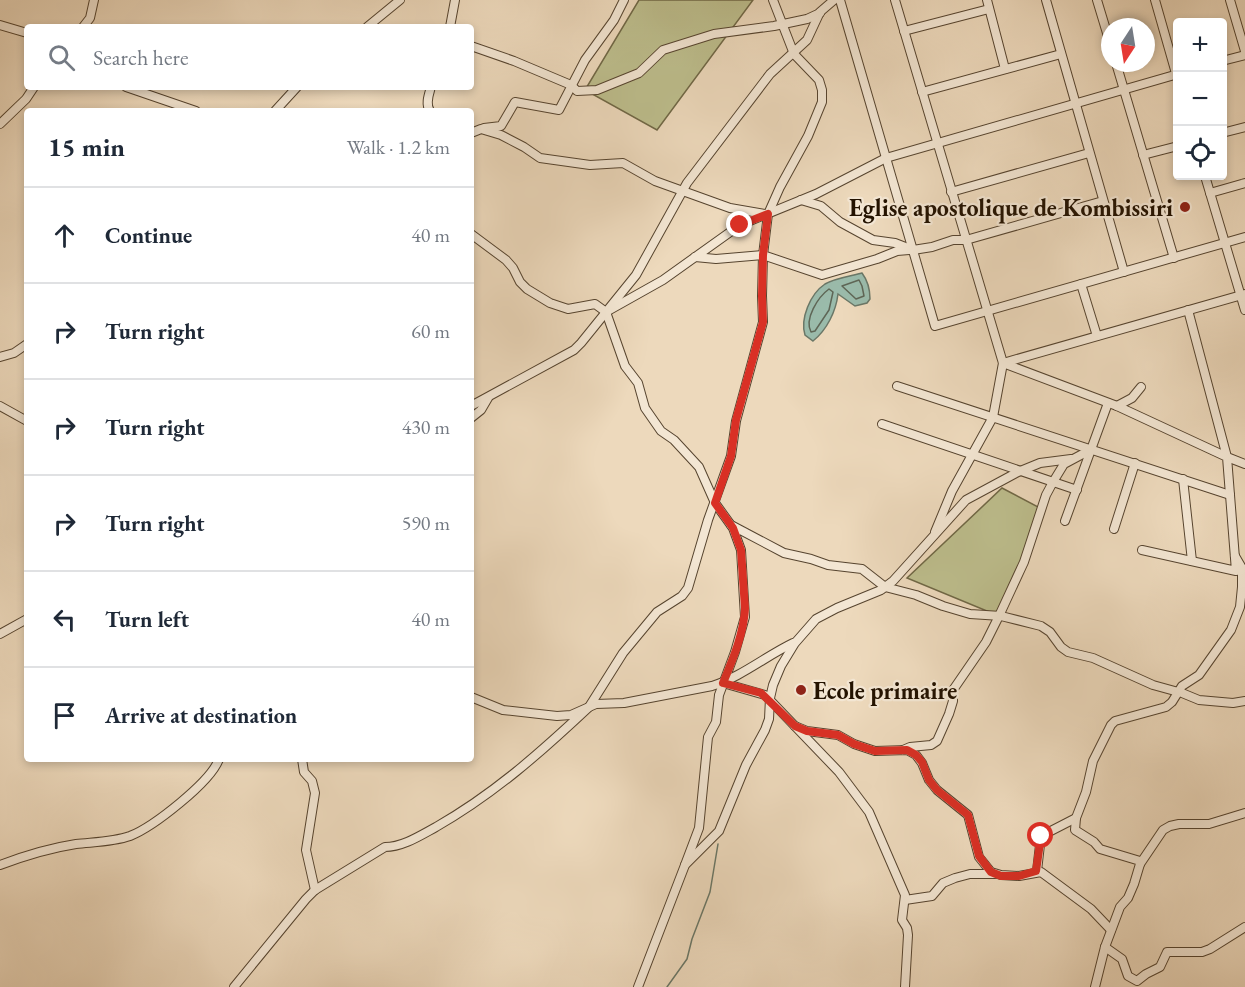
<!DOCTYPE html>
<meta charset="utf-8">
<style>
body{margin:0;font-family:"EB Garamond",serif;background:#f2f2f3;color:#1f2937}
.controls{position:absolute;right:18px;top:18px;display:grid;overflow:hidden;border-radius:6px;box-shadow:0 3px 9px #0003}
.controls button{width:54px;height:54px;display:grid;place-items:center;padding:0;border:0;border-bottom:2px solid #e0e1e3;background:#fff;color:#1f2937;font:30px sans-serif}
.compass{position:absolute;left:1101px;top:18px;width:54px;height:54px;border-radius:50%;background:#fff;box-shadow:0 3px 9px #0003;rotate:192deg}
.stop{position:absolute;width:18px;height:18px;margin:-14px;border:4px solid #d93025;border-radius:50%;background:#fff}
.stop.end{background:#d93025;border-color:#fff;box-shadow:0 2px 6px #0008}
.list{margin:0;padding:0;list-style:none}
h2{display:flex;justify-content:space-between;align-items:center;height:78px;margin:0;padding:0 24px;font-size:26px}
h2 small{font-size:20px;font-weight:400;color:#747a83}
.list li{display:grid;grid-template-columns:39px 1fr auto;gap:18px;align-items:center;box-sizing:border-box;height:96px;padding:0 24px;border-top:2px solid #e0e1e3}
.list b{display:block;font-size:22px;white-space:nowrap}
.list em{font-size:20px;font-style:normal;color:#747a83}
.icon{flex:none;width:33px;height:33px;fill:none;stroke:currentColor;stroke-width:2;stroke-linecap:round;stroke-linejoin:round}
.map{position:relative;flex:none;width:1245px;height:987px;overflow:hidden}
.search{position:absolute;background:#fff;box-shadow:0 3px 9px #0003;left:24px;top:24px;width:450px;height:66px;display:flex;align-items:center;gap:15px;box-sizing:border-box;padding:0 21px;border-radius:6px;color:#747a83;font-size:22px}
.panel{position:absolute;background:#fff;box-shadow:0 3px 9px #0003;left:24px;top:108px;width:450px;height:654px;border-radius:6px}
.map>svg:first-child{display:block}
.green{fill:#bdbe8d;stroke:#706846;stroke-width:1.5}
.water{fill:#9abbab;stroke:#6a7767;stroke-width:1.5}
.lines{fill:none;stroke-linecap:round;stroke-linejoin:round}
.shore{stroke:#5e6656;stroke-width:1.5}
.stream{stroke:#6a7767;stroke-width:1.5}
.minor-casing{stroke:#56442f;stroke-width:10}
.minor{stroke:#f3e6d3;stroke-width:8}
.route{stroke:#d93025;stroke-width:8}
.poi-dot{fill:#8f2418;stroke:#f3e6d3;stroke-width:2}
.labels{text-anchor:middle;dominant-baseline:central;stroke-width:4.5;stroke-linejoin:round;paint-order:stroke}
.poi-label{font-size:24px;font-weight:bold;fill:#231200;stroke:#f3e6d3;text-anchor:end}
</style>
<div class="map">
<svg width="1245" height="987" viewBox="0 0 1245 987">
<rect width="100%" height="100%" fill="#edd9bc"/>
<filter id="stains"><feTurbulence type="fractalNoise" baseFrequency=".00333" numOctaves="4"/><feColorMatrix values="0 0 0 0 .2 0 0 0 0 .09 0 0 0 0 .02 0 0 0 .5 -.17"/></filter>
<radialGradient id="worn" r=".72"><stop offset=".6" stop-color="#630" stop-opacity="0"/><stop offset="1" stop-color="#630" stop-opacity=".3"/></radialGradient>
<g class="green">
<polygon points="639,0 753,0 657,130 585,90"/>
<polygon points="1002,488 1042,509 999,616 907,578"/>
</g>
<path class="water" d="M862,273C868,281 870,289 870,299L867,303L855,306L838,294C836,311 827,330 813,341L805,335C800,319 810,294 825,284C835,278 851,276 862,273Z"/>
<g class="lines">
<g class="shore">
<polygon points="859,280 862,286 864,296 856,299 842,286"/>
<path d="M829,289L833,292L829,310L815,331L811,332C804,319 818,297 829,289Z"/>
</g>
<polyline class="stream" points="667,987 687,959 692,939 710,892 718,844"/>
<defs>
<g id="minor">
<polyline points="840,0 935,326 1245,237"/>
<polyline points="895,0 1003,363 993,417 952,491 935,532"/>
<polyline points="987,0 1005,69"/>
<polyline points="1046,0 1124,272"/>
<polyline points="1097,0 1110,43"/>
<polyline points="1155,0 1177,77"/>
<polyline points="1230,0 1245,51"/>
<polyline points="0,25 27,33"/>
<polyline points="83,27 90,18 94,0"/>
<polyline points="367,27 400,0"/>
<polyline points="450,27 455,0"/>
<polyline points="904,31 989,9"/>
<polyline points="471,46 514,61 571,85 577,91 597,90 639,73 663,50 714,34 774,26 807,19 820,13"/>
<polyline points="1222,61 1245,55"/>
<polyline points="1116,63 1174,258"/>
<polyline points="126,87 196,111"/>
<polyline points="922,92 1061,54"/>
<polyline points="275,111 297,87"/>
<path d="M430,111C425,104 429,94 431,87"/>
<polyline points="0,124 26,99 34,87"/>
<polyline points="484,128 501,126 515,102 559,110 585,60 614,20 624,0"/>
<polyline points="471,133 481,129 501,135 524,147 540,158 590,165 623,163 655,181 730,208 765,214"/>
<polyline points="1222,133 1245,127"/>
<polyline points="1143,155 1178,146"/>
<polyline points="1205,176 1245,310"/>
<polyline points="951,192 1089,153"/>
<polyline points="1210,193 1245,183"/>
<polyline points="801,200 821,206 840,222 873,240 895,243 913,250 932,247 953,240 966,240 1103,201"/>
<polyline points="471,234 506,260 513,268 520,282 527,289 550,303 568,309 595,304 606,312 625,366 638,383 645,408 661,431 674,440 699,467 715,503 733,528 741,550 745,617 735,652 719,695 716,722 708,737 699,828 685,865"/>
<polyline points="695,257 716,259 763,255 822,275 877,259 897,251 909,250"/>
<polyline points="1081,284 1097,336"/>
<polyline points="1188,310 1227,457 1245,464"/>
<polyline points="606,312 663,280 740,225 816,194 886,158 1178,74"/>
<polyline points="0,357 14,353 27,344"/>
<polyline points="1003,363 1117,406 1227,457 1236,571 1142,550"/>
<polyline points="1003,363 1245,294"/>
<polyline points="897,386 1230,495"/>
<polyline points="0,406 27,421"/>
<polyline points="471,406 574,350 581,343 636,275 687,183 770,74 807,40 820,12 834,0"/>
<polyline points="1117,406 1132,398 1141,387"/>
<polyline points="471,418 481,410 488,398"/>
<polyline points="882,424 1077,490"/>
<polyline points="1183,479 1192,561"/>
<polyline points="1065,521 1108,403"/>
<polyline points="731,525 784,553 811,559 828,565 862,569 885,587 916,595 943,606 970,614 1001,616 1041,626 1050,632 1061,647 1068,652 1093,658 1153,685 1182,693 1199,700 1233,703 1245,701"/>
<polyline points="1114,529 1135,463"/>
<polyline points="0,634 27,619"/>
<polyline points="723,683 765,695 839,772 869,812 905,895 902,920 907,928 908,935 905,987"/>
<polyline points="471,697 503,710 557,716 571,715 589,707 623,653 657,612 682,596 688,588 708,520 731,456 736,421 763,322 762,296 763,255 768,214 780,187 808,136 822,102 822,90 819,80 794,54 773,0"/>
<polyline points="795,726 807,731 838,735 854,744 875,751 907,750 916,755 922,763 929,780 937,790 968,815 979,857 991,872 1001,875 1019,876 1041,872 1091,909 1111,930"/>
<polyline points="903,750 910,747 931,745 937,741 949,714 953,701 953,690 986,642 999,616 1024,562 1046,495 1053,482 1064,464 1092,449"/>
<polyline points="302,759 304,772 312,781 315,793 306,850 315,890"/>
<polyline points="1076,818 1075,830 1094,842 1100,849 1140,861 1140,864 1134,884 1128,898 1120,907 1105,947 1095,987"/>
<polyline points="1140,864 1163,830 1170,826 1179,824 1209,824 1245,813"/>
<path d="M0,865C24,856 50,848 76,844C93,842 113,842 130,836C153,827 211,782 219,759"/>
<polyline points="1037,871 1041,836 1076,818 1086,792 1093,761 1111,725 1115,721 1166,707 1172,702 1182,686 1199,675 1231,630 1240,607 1242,587 1242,568 1235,556"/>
<polyline points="905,900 932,896 943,883 955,878 970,874 995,874"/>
<polyline points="1105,947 1122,959 1128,976 1137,981 1146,974 1160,967 1167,952 1202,952 1210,949 1245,927"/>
<path d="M234,987L306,899L315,890L385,847C403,847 421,835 436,827C494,794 541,752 589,707L596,704L624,703L712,686C741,677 766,656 793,643"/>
<polyline points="638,987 685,865 719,831 746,765 765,730 769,719 770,698 773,685 781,666 795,643 816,619 837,608 881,590 893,581 966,500 1018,472 1040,463 1071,459"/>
</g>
</defs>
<use href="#minor" class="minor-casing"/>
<use href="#minor" class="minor"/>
</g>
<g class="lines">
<path class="route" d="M740,225L768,214L763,255L762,296L763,322L736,420L731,456L715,503L733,528L741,550L745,608C744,633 733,659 723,683L761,693L795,726L807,731L838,735L854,744L875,751L907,750L916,755L922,762L929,780L937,790L968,815L979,856L991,872L1001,876H1019L1036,871L1041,836"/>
</g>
<g class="poi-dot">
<circle cx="1185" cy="207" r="6"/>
<circle cx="801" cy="690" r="6"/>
</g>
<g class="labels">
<g class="poi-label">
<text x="1173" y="207">Eglise apostolique de Kombissiri</text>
<text x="813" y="690" text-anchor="start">Ecole primaire</text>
</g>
</g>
<rect width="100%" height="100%" filter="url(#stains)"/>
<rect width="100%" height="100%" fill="url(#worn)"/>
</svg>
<div class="controls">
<button>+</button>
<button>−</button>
<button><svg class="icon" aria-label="locate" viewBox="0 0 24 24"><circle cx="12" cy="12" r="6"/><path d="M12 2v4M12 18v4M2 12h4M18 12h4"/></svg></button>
</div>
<svg class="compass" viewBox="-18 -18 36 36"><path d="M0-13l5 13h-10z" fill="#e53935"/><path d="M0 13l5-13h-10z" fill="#747a83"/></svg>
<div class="stop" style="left:1041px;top:836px"></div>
<div class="stop end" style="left:740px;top:225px"></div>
<div class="search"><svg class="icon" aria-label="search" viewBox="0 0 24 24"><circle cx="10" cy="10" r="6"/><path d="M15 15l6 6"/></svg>Search here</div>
<section class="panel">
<h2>15 min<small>Walk · 1.2 km</small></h2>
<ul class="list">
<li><svg class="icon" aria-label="ahead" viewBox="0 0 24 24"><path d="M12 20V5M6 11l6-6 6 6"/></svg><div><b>Continue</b></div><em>40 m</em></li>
<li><svg class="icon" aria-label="right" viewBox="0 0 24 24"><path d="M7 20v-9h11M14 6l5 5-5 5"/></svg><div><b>Turn right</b></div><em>60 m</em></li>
<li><svg class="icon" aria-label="right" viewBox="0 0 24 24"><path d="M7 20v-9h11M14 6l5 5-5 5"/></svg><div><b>Turn right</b></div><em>430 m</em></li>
<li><svg class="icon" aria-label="right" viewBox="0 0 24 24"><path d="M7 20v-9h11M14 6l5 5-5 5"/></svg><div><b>Turn right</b></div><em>590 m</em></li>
<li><svg class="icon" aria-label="left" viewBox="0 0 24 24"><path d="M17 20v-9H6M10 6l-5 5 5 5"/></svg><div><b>Turn left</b></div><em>40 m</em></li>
<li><svg class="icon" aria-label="arrive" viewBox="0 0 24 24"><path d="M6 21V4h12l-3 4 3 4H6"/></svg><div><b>Arrive at destination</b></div></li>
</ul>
</section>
</div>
